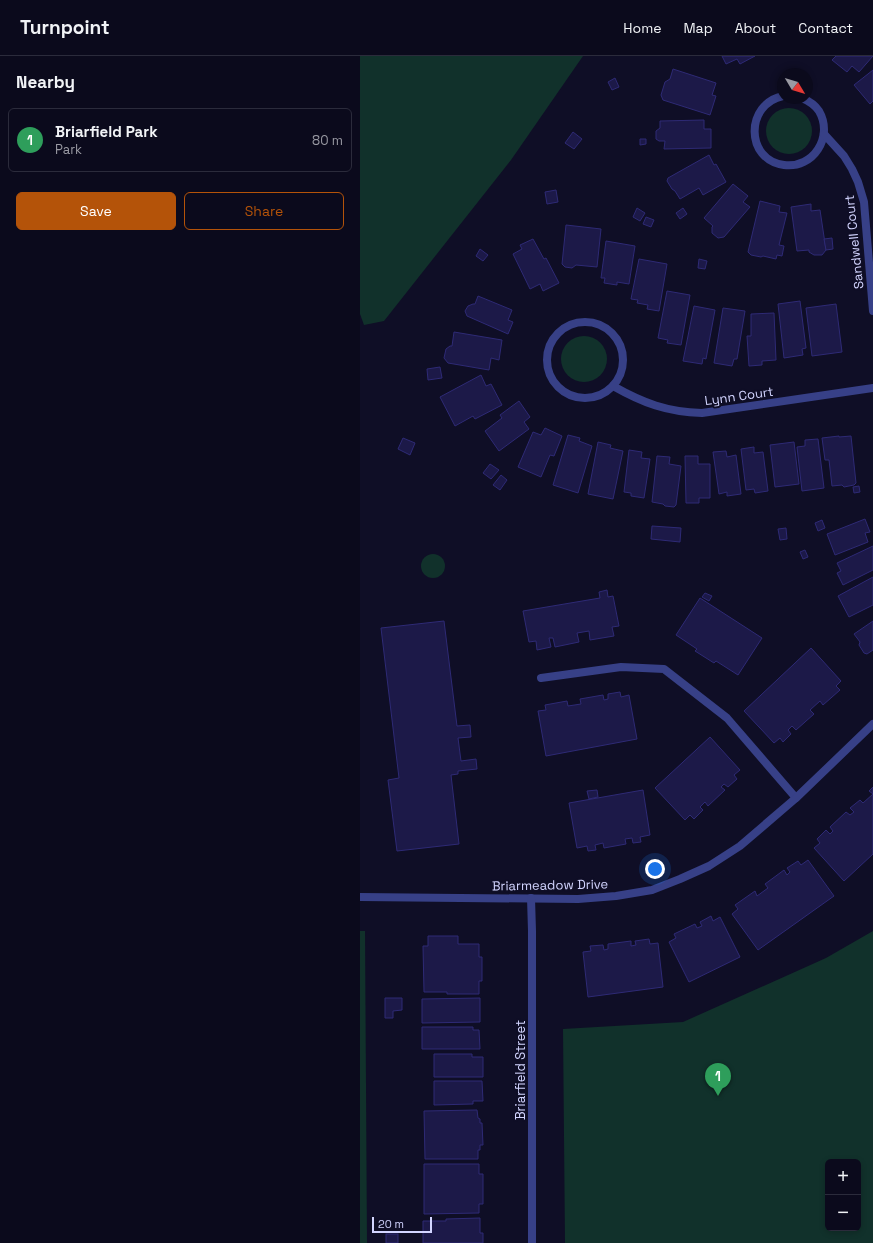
<!DOCTYPE html>
<meta charset="utf-8">
<style>
body{margin:0;font-family:"Space Grotesk",sans-serif;background:#191829;color:#f1f3f6}
.controls{position:absolute;right:12px;bottom:12px;display:grid;overflow:hidden;border-radius:6px;box-shadow:0 2px 6px #0003}
.controls button{width:36px;height:36px;display:grid;place-items:center;padding:0;border:0;border-bottom:1px solid #2b2b3b;background:#0b0a1c;color:#f1f3f6;font:20px sans-serif}
.compass{position:absolute;left:417px;top:12px;width:36px;height:36px;border-radius:50%;background:#0b0a1c;box-shadow:0 2px 6px #0003;rotate:128deg}
.scale{position:absolute;left:12px;bottom:10px;width:60px;box-sizing:border-box;padding-left:4px;border:2px solid #d3d5ff;border-top:0;font-size:11px;line-height:14px;white-space:nowrap;color:#d3d5ff;-webkit-text-stroke:3px #0f0e26;paint-order:stroke}
.you{position:absolute;left:295px;top:813px;width:14px;height:14px;margin:-10px;border:3px solid #fff;border-radius:50%;background:#1a73e8;box-shadow:0 0 0 6px #1a73e833}
.badge{display:grid;place-items:center;width:26px;height:26px;border-radius:50%;background:#b45309;color:#fff;font-size:13px;font-weight:700}
.pin{position:absolute;translate:-50% -33px;filter:drop-shadow(0 1px 2px #0008)}
.pin::after{content:'';position:absolute;top:21px;width:14px;height:12px;background:inherit;clip-path:polygon(0 0,100% 0,50% 100%)}
.list{margin:0;padding:0;list-style:none}
h2{display:flex;justify-content:space-between;align-items:center;height:52px;margin:0;padding:0 16px;font-size:17px}
h2 small{font-size:13px;font-weight:400;color:#9a9aa3}
.list li{display:grid;grid-template-columns:26px 1fr auto;gap:12px;align-items:center;box-sizing:border-box;height:64px;margin:0 8px 8px;padding:0 8px;border:1px solid #2b2b3b;border-radius:6px}
.list b{display:block;font-size:15px;white-space:nowrap}
.list p{margin:0;font-size:13px;white-space:nowrap;color:#9a9aa3}
.list em{font-size:13px;font-style:normal;color:#9a9aa3}
.actions{display:flex;gap:8px;padding:12px 16px}
.actions a{flex:1;padding:9px 0;border:1px solid #b45309;border-radius:6px;text-align:center;font-size:14px;color:#b45309}
.actions .main{background:#b45309;color:#fff}
.map{position:relative;flex:none;width:513px;height:1187px;overflow:hidden}
header{display:flex;align-items:center;gap:24px;box-sizing:border-box;height:56px;padding:0 20px;background:#0b0a1c;border-bottom:1px solid #2b2b3b}
header strong{font-size:19px}
nav{display:flex;gap:22px;margin-inline-start:auto;font-size:14px}
main{display:flex}
aside{flex:1;background:#0b0a1c}
.map>svg:first-child{display:block}
.green{fill:#11312b;fill-rule:evenodd}
.building{fill:#1c1948;stroke:#2e2a75}
.lines{fill:none;stroke-linecap:round;stroke-linejoin:round}
.lane{stroke:#374087;stroke-width:8}
.street{stroke:#374087;stroke-width:8}
.labels{text-anchor:middle;dominant-baseline:central;stroke-width:4;stroke-linejoin:round;paint-order:stroke}
.street-label{font-size:13px;fill:#d3d5ff;stroke:#0f0e26}
</style>
<header>
<strong>Turnpoint</strong>
<nav><a>Home</a><a>Map</a><a>About</a><a>Contact</a></nav>
</header>
<main>
<aside>
<h2>Nearby<small></small></h2>
<ul class="list">
<li><span class="badge" style="background:#2e9e5b">1</span><div><b>Briarfield Park</b><p>Park</p></div><em>80 m</em></li>
</ul>
<div class="actions"><a class="main">Save</a><a>Share</a></div>
</aside>
<div class="map">
<svg width="513" height="1187" viewBox="0 0 513 1187">
<rect width="100%" height="100%" fill="#0f0e26"/>
<g class="green">
<polygon points="0,0 223,0 151,104 24,265 4,269 0,258"/>
<circle cx="429" cy="75" r="23"/>
<circle cx="224" cy="303" r="23"/>
<circle cx="73" cy="510" r="12"/>
<polygon points="0,875 5,875 7,1187 0,1187"/>
<path d="M513,875V1187H205L203,973L323,966L466,902ZM468,1106H498V1172H468Z"/>
</g>
<g class="building">
<polygon points="362,0 395,0 380,8 377,3 366,8"/>
<polygon points="476,0 513,0 499,16 492,10 487,16 472,4"/>
<polygon points="313,13 356,27 352,39 356,40 350,59 303,44 301,39 305,26 310,23"/>
<polygon points="513,14 513,45 510,48 494,29"/>
<polygon points="255,22 259,31 252,34 248,26"/>
<polygon points="344,64 344,73 351,73 351,92 304,93 305,85 299,85 296,83 296,75 300,72 300,65"/>
<polygon points="213,76 222,83 214,93 205,87"/>
<polygon points="280,83 286,83 286,88 280,89"/>
<polygon points="349,99 354,109 356,108 366,126 343,139 339,132 320,143 315,135 312,133 307,125 308,122"/>
<polygon points="373,128 388,140 383,146 390,151 364,181 358,182 352,177 352,171 353,170 344,162"/>
<polygon points="196,134 198,146 187,148 185,136"/>
<polygon points="400,145 420,150 419,156 427,157 419,189 424,190 422,200 417,199 416,203 403,200 401,201 391,199 388,196"/>
<polygon points="451,148 451,155 460,154 466,194 462,199 454,199 449,196 449,194 437,195 431,151"/>
<polygon points="277,152 285,157 280,165 273,161"/>
<polygon points="323,152 327,158 320,163 316,157"/>
<polygon points="286,161 294,164 291,171 283,168"/>
<polygon points="206,169 241,173 237,211 216,209 212,212 205,211 202,208"/>
<polygon points="472,182 473,193 466,194 464,183"/>
<polygon points="173,183 184,203 186,202 199,227 183,235 180,228 170,233 153,198 162,193 160,189"/>
<polygon points="246,185 275,190 269,228 257,226 257,229 244,227 245,222 241,222"/>
<polygon points="120,193 128,199 123,205 116,200"/>
<polygon points="279,203 307,208 299,255 287,253 288,249 277,247 278,244 271,243"/>
<polygon points="339,203 347,205 345,213 338,212"/>
<polygon points="307,235 330,239 321,289 307,287 308,284 298,282"/>
<polygon points="118,240 152,254 148,264 153,266 148,278 107,260 105,255 108,250 113,248 115,248"/>
<polygon points="440,245 446,292 442,293 443,299 424,302 418,248"/>
<polygon points="476,248 482,296 452,300 446,252"/>
<polygon points="334,250 355,254 346,303 343,302 342,308 323,305"/>
<polygon points="363,252 385,255 377,303 374,303 372,310 354,307"/>
<polygon points="414,257 416,304 402,305 402,309 389,310 387,280 391,280 391,258"/>
<polygon points="94,276 142,284 139,304 131,302 129,314 88,307 84,302 86,293 90,290 92,290"/>
<polygon points="80,311 82,322 68,324 67,313"/>
<polygon points="121,319 126,330 131,328 142,349 115,363 113,360 95,370 80,341"/>
<polygon points="159,345 170,361 164,366 169,373 139,395 125,375 142,362 140,359"/>
<polygon points="185,372 202,380 194,400 190,399 181,421 158,411 173,376 181,379"/>
<polygon points="208,379 220,382 219,385 232,390 218,437 193,429"/>
<polygon points="479,380 479,381 491,380 496,427 494,429 484,431 482,429 472,430 469,404 465,404 462,382"/>
<polygon points="43,382 55,387 50,399 38,393"/>
<polygon points="458,383 464,432 442,435 437,391 445,390 445,384"/>
<polygon points="238,386 251,389 250,392 263,395 253,443 228,438"/>
<polygon points="434,386 439,428 415,431 410,389"/>
<polygon points="394,391 394,397 403,396 408,435 395,437 394,433 386,434 381,393"/>
<polygon points="269,394 282,396 281,402 290,403 284,442 271,440 271,437 264,436"/>
<polygon points="366,395 367,401 376,399 381,438 367,440 367,436 359,438 353,396"/>
<polygon points="297,400 310,401 309,408 321,410 316,449 314,451 305,450 303,448 292,446"/>
<polygon points="325,400 338,400 338,408 350,408 350,442 339,442 339,447 326,447"/>
<polygon points="130,408 139,414 131,423 123,417"/>
<polygon points="141,419 147,424 140,434 133,429"/>
<polygon points="499,430 500,436 494,437 493,431"/>
<polygon points="505,463 510,476 505,477 508,486 475,499 467,478"/>
<polygon points="462,464 465,472 458,475 455,467"/>
<polygon points="292,470 321,472 320,486 291,483"/>
<polygon points="426,472 427,483 420,484 418,473"/>
<polygon points="513,490 513,514 483,529 477,517 481,515 477,507"/>
<polygon points="445,494 448,501 443,503 440,496"/>
<polygon points="513,521 513,549 489,561 478,540"/>
<polygon points="247,534 248,541 253,540 259,570 252,571 254,580 230,584 229,575 217,577 219,586 195,591 193,582 189,582 191,591 177,594 176,585 169,586 163,555 240,542 239,536"/>
<polygon points="345,537 352,540 349,545 342,541"/>
<polygon points="340,542 402,582 378,619 356,605 354,607 335,595 337,593 316,579"/>
<polygon points="84,565 97,670 110,669 111,681 98,682 101,705 116,703 117,713 98,715 98,718 91,719 99,788 37,795 28,724 39,722 21,572"/>
<polygon points="513,565 513,594 507,598 504,597 499,589 500,586 494,578"/>
<polygon points="451,592 481,625 476,630 480,634 463,649 460,645 450,654 454,658 436,674 432,670 428,674 431,678 423,686 420,682 414,687 384,655"/>
<polygon points="260,636 261,641 269,639 277,683 186,700 178,655 186,654 185,649 207,645 208,650 221,648 220,643 243,639 244,644 248,643 248,638"/>
<polygon points="350,681 380,714 374,719 377,723 368,731 364,728 361,731 365,734 348,750 345,746 340,751 343,754 334,763 330,759 325,764 295,732"/>
<polygon points="513,731 513,798 484,825 454,792 460,787 457,783 466,774 470,778 473,775 470,771 486,756 490,759 494,756 490,752 500,744 503,747 513,738 509,735"/>
<polygon points="237,734 238,741 229,743 227,735"/>
<polygon points="283,734 290,779 280,781 281,786 273,787 272,782 265,783 266,788 244,792 243,787 235,789 236,794 228,795 227,790 217,792 209,747"/>
<polygon points="448,804 474,840 398,894 372,858 378,853 375,849 395,835 397,840 408,832 405,828 424,814 427,819 430,816 427,812 438,805 441,809"/>
<polygon points="351,860 353,865 360,861 380,901 329,926 309,886 316,882 314,878 335,868 337,872 342,870 340,866"/>
<polygon points="68,880 98,880 98,888 119,888 119,901 122,901 122,925 119,925 119,938 87,938 87,936 64,936 63,890 68,890"/>
<polygon points="289,883 290,888 298,887 303,931 228,941 223,896 231,895 230,890 243,889 244,894 248,893 248,888 271,885 271,890 276,889 275,885"/>
<polygon points="25,942 42,942 42,954 33,955 33,962 25,962"/>
<polygon points="120,942 120,966 62,967 62,943"/>
<polygon points="62,971 113,971 113,974 119,974 120,993 62,993"/>
<polygon points="74,998 112,998 112,1001 123,1001 123,1021 74,1021"/>
<polygon points="74,1025 122,1025 123,1045 113,1045 113,1048 74,1049"/>
<polygon points="117,1054 118,1062 120,1063 120,1067 122,1067 123,1089 120,1089 120,1094 118,1094 118,1103 65,1103 64,1055"/>
<polygon points="64,1108 119,1108 119,1118 123,1118 123,1148 119,1148 119,1157 64,1158"/>
<polygon points="120,1162 120,1177 123,1177 123,1187 63,1187 63,1165 86,1165 86,1163"/>
<rect x="26" y="1178" width="12" height="9"/>
</g>
<g class="lines">
<polyline class="lane" points="181,622 261,611 304,613 367,662 436,742"/>
<g class="street">
<path d="M423,40C385,48 385,104 424,109C453,113 474,81 459,55C455,49 449,45 442,42"/>
<polyline points="464,78 484,100 492,113 498,126 504,146 513,255"/>
<circle cx="225" cy="304" r="38"/>
<path d="M253,330C283,347 307,356 342,357L513,332"/>
<polyline points="0,841 218,843 256,840 292,834 320,823 349,810 380,790 436,742 513,668"/>
<polyline points="171,842 172,875 172,1187"/>
</g>
</g>
<g class="labels">
<g class="street-label">
<text transform="translate(494 186) rotate(-96)">Sandwell Court</text>
<text transform="translate(379 340) rotate(-8)">Lynn Court</text>
<text transform="translate(190 829) rotate(-1)">Briarmeadow Drive</text>
<text transform="translate(160 1014) rotate(-90)">Briarfield Street</text>
</g>
</g>
</svg>
<div class="controls">
<button>+</button>
<button>−</button>
</div>
<svg class="compass" viewBox="-18 -18 36 36"><path d="M0-13l5 13h-10z" fill="#e53935"/><path d="M0 13l5-13h-10z" fill="#9a9aa3"/></svg>
<div class="scale">20 m</div>
<div class="you"></div>
<div class="pin badge" style="left:358px;top:1040px;background:#2e9e5b">1</div>
</div>
</main>
